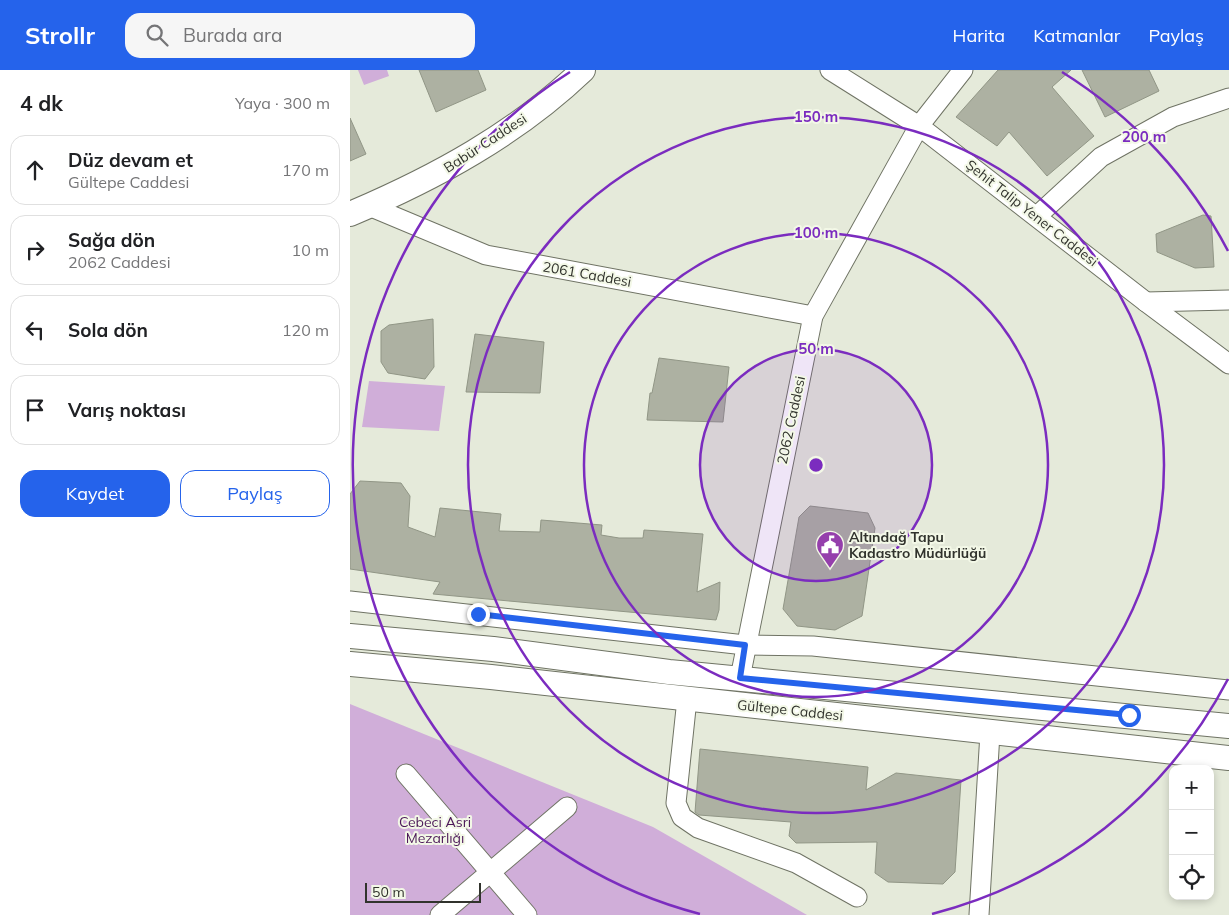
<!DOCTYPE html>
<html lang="tr">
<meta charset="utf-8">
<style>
body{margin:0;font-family:Mulish,sans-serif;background:#f6f6f6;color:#202124}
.controls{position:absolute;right:15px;bottom:15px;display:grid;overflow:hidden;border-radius:10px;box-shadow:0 2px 8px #0003}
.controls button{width:45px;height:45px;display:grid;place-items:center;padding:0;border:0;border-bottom:1px solid #e0e0e0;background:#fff;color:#202124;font:25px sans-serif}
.scale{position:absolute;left:15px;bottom:12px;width:116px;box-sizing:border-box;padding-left:5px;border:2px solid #31332d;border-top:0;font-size:14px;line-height:18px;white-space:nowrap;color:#31332d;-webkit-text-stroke:4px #f3f8e7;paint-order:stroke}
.stop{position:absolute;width:15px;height:15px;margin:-11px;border:4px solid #2563eb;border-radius:50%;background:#fff}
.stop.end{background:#2563eb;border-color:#fff;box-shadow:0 1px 5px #0008}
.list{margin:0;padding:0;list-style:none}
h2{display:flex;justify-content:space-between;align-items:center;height:65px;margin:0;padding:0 20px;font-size:21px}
h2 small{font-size:16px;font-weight:400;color:#757577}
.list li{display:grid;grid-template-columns:32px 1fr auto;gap:15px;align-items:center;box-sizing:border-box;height:70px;margin:0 10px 10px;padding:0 10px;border:1px solid #e0e0e0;border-radius:15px}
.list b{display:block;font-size:19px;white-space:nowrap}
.list p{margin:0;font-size:16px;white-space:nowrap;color:#757577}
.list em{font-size:16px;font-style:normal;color:#757577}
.actions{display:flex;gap:10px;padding:15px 20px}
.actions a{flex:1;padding:11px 0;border:1px solid #2563eb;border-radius:15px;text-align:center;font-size:18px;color:#2563eb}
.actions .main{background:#2563eb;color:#fff}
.icon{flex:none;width:28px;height:28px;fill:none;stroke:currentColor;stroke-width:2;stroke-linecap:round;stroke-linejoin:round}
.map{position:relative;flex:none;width:879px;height:845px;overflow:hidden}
header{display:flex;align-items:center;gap:30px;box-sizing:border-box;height:70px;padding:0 25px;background:#2563eb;color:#fff}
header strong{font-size:24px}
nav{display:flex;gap:28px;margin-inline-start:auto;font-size:18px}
.search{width:350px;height:45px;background:#f6f6f6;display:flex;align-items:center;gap:12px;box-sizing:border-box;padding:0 18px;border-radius:15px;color:#757577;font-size:19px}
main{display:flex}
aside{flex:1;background:#fff}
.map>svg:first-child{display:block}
.green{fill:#d0aed9}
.building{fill:#adb1a2;stroke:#919686}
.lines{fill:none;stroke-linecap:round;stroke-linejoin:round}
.minor-casing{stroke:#6f7364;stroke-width:21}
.major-casing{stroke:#6f7364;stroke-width:26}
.minor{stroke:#fff;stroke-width:19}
.major{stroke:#fff;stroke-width:24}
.route{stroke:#2563eb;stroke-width:6}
.ring{fill:none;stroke:#7b2cbf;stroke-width:2.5}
.labels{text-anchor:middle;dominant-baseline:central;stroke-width:4;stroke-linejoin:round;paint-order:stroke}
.street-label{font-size:14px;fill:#31332d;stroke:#f3f8e7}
.poi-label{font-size:14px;font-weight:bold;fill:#31332d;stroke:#f3f8e7;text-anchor:start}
.park-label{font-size:14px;fill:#4c1859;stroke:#f3f8e7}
.centre{fill:#7b2cbf;stroke:#f3f8e7;stroke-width:2.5}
.ring-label{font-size:15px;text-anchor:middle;font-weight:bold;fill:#7b2cbf;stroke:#f3f8e7;stroke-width:4;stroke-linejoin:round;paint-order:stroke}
</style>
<header>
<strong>Strollr</strong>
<div class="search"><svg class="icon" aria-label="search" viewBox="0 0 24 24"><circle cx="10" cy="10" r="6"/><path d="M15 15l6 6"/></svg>Burada ara</div>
<nav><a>Harita</a><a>Katmanlar</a><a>Paylaş</a></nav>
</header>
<main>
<aside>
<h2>4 dk<small>Yaya · 300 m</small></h2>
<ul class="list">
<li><svg class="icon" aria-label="ahead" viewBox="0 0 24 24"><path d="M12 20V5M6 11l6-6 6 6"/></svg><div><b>Düz devam et</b><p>Gültepe Caddesi</p></div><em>170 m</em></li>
<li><svg class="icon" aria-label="right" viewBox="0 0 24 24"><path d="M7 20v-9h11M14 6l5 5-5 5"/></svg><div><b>Sağa dön</b><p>2062 Caddesi</p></div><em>10 m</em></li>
<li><svg class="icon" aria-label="left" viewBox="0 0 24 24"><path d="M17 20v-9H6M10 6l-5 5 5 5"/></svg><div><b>Sola dön</b></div><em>120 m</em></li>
<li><svg class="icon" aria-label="arrive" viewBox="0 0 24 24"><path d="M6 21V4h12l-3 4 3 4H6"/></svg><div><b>Varış noktası</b></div></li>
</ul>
<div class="actions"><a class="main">Kaydet</a><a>Paylaş</a></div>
</aside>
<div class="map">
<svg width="879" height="845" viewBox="0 0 879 845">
<rect width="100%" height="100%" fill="#e5eada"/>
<g class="green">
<polygon points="8,0 37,0 39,6 14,15"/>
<polygon points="19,311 95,316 89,361 12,357"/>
<polygon points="0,634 303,757 457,845 0,845"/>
</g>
<g class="building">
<polygon points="69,0 128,0 136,20 86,42"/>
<polygon points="648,0 721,0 702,17 744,66 697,106 659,62 647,76 606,47"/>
<polygon points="732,0 799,0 809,21 755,47"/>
<polygon points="0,48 16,84 0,91"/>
<polygon points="853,145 861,146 864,197 845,198 807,182 806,164"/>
<polygon points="83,249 84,297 75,309 38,303 31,292 31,261 39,255"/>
<polygon points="125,264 194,272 190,323 116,322"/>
<polygon points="309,288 379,297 373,352 297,350 300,323 302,323"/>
<polygon points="10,411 51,413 60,426 58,457 85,467 90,438 151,444 149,461 190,462 191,450 252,455 251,465 269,468 293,468 294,460 353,464 347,522 370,512 369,540 366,550 83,524 90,512 0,499 0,424"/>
<polygon points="460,436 518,443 525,458 512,546 485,560 447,556 433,539 449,447"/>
<polygon points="350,679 518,697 516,720 546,703 611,710 605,802 593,814 538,812 525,803 527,772 446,773 439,766 441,752 349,745 345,742"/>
</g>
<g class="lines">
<defs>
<g id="minor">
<polyline points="480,0 569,56 796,232 879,294"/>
<polyline points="19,136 136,185 463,246"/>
<polyline points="687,146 751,87 823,47 879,28"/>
<polyline points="796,232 879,230"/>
<polyline points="0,531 395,575 463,576 879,620"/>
<polyline points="390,608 463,246 569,56 613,0"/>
<polyline points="337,629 326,733 332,747 348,758 446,793 507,827"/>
<polyline points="56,704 177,845"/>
<polyline points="90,845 217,737"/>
<polyline points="629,845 640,663"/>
</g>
<g id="major">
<path d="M0,144C85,108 166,64 233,0"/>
<polyline points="0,566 143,579 319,602 879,656"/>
<polyline points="0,594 141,607 879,688"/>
</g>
</defs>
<use href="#minor" class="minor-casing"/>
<use href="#major" class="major-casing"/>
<use href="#minor" class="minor"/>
<use href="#major" class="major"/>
</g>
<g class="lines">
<polyline class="route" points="128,544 395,575 390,608 779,645"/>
</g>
<circle cx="466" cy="395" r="116" fill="#7b2cbf" fill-opacity=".12"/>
<g class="ring">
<circle cx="466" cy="395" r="116"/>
<circle cx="466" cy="395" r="232"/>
<circle cx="466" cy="395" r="348"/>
<path d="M878 609A464 464 0 0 1 582 844M350 844A464 464 0 0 1 220 2M712 2A464 464 0 0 1 878 181"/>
</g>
<defs>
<symbol id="civic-pin" viewBox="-11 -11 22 30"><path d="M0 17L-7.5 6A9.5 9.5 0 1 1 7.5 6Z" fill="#953fac" stroke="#f3f8e7"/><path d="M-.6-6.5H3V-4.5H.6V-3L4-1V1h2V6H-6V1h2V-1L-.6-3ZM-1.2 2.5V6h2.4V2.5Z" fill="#fff"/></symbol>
</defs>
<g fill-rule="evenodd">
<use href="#civic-pin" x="464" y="459" width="32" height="43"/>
</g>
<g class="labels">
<g class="street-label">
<text transform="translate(135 73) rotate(-33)">Babür Caddesi</text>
<text transform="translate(682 143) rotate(38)">Şehit Talip Yener Caddesi</text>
<text transform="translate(237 204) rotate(10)">2061 Caddesi</text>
<text transform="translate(441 350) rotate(-78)">2062 Caddesi</text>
<text transform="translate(440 640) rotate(6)">Gültepe Caddesi</text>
</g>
<g class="poi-label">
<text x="499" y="467">Altındağ Tapu<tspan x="499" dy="16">Kadastro Müdürlüğü</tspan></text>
</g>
<g class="park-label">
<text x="85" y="752">Cebeci Asri<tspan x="85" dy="16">Mezarlığı</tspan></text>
</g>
</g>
<circle cx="466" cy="395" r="8" class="centre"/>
<g class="ring-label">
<text x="466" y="52">150 m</text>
<text x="794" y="72">200 m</text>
<text x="466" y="168">100 m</text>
<text x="466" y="284">50 m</text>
</g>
</svg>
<div class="controls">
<button>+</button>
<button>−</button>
<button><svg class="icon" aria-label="locate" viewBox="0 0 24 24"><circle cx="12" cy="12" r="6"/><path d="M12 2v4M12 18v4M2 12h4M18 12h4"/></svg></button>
</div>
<div class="scale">50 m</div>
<div class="stop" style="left:779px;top:645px"></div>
<div class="stop end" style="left:128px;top:544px"></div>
</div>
</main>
